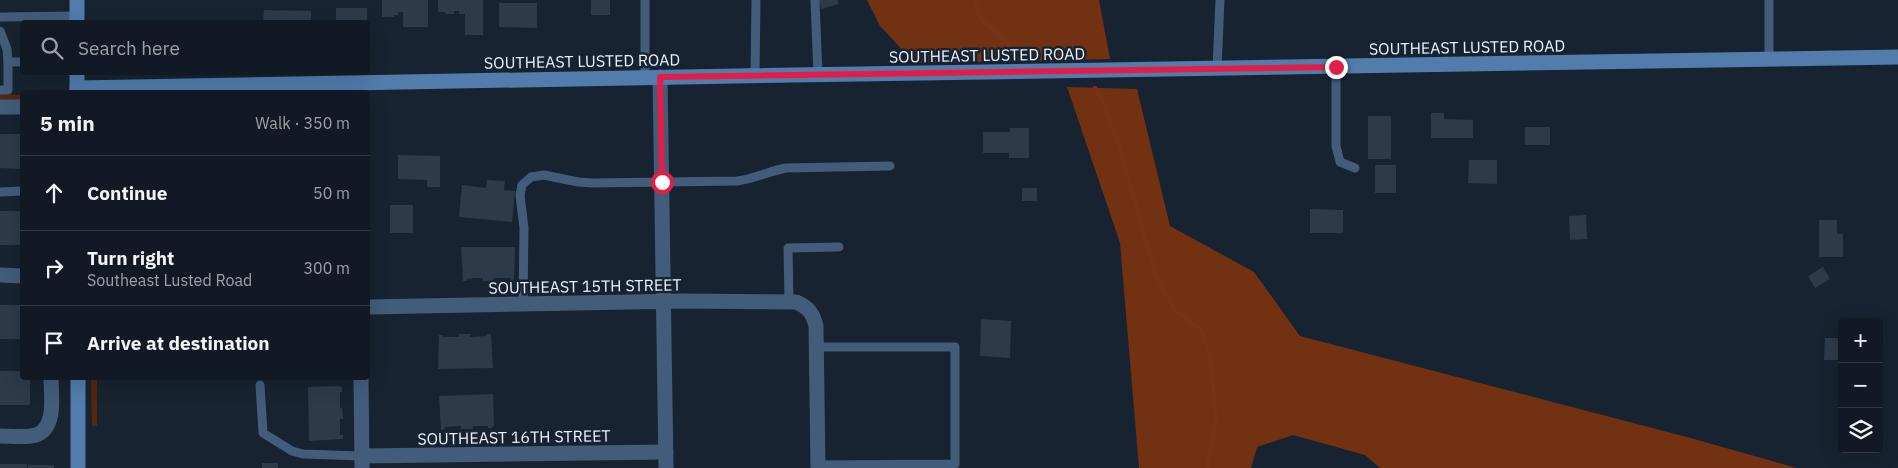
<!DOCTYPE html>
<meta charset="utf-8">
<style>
body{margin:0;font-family:"IBM Plex Sans",sans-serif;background:#1a232c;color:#f1f3f6}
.controls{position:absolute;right:15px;bottom:15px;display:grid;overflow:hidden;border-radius:5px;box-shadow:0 5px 20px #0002}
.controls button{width:45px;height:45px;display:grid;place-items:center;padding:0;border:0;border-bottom:1px solid #303841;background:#111a24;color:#f1f3f6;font:25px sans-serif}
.stop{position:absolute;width:15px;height:15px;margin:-11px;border:4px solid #e11d48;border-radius:50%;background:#fff}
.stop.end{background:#e11d48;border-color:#fff;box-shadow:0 1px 5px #0008}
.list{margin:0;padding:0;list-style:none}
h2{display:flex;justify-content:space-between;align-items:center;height:65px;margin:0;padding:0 20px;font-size:21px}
h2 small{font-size:16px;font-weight:400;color:#9ca1a6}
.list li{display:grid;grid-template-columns:32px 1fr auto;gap:15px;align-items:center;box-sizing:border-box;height:75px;padding:0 20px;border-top:1px solid #303841}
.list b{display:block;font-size:19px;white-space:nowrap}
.list p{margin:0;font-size:16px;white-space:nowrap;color:#9ca1a6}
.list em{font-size:16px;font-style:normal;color:#9ca1a6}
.icon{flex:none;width:28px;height:28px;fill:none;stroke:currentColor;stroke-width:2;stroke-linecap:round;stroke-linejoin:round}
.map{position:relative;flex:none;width:1898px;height:468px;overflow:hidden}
.search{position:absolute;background:#111a24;box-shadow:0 5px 20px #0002;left:20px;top:20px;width:350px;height:55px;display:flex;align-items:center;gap:12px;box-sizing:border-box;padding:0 18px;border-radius:5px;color:#9ca1a6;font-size:19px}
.panel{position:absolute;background:#111a24;box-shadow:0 5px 20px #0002;left:20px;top:90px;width:350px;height:290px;border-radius:5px}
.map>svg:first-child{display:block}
.green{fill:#552610}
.forest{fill:#723110}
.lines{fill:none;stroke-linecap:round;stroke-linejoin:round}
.stream{stroke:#753313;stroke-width:4.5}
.building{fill:#2d3a49}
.lane{stroke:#425c7a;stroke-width:9}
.street{stroke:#425c7a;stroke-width:15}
.secondary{stroke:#527cac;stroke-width:15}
.route{stroke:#e11d48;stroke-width:6}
.labels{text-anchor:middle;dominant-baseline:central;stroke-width:5;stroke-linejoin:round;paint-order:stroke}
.street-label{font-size:16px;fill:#eaf3fc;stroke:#172330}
</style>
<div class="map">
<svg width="1898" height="468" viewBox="0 0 1898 468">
<rect width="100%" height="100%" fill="#172330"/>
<g class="green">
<polygon points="0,94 22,95 22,103 0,103"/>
<polygon points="91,378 97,378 97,426 92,426"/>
</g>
<g class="forest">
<polygon points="867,0 1099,0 1110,59 918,63 912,60 880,26"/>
<polygon points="1067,87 1137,89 1170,226 1254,272 1300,336 1687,437 1797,468 1380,468 1365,455 1293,435 1257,447 1251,468 1139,468 1120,243"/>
</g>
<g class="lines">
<g class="stream">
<polyline points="974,0 981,19 1011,47"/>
<polyline points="1095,88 1102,100 1120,148 1155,274 1174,309 1200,329 1204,337 1211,363 1216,421 1207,468"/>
</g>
</g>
<g class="building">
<polygon points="382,0 428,0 428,27 403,27 403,12 398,12 398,15 394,15 394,17 382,17"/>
<polygon points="438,0 483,0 483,35 465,35 465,14 459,14 459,11 454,11 454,14 445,14 445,12 438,12"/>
<rect x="591" y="0" width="19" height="15"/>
<polygon points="819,0 837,0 839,4 821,9"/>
<polygon points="499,3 537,3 537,28 499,27"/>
<rect x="336" y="8" width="31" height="14"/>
<polygon points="264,10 311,11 311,22 263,22"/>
<polygon points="1431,113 1444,113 1444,119 1473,120 1473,138 1431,138"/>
<rect x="1368" y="116" width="23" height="43"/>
<rect x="1525" y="127" width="25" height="18"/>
<polygon points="1010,128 1029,128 1029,158 1009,158 1009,153 983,153 983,132 1010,132"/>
<polygon points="0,134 22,134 22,169 0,168"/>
<polygon points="398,155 440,156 440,187 427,187 427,180 398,179"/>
<polygon points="1469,160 1497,160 1497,184 1468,183"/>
<rect x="1375" y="165" width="21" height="28"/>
<polygon points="487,180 505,181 504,190 515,191 512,222 459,217 462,185 486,188"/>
<rect x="1022" y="188" width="15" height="13"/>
<rect x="390" y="205" width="23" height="28"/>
<polygon points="1310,209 1343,210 1343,233 1310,233"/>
<rect x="0" y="211" width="22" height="34"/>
<polygon points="1586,215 1587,239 1570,240 1569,216"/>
<polygon points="1819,220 1837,220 1837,234 1843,234 1843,257 1819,257"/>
<polygon points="461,247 515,247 514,281 510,281 510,278 494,278 494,281 483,281 483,278 475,278 467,279 467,281 463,281"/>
<polygon points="1823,267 1830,279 1815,288 1808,276"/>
<rect x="0" y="305" width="22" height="34"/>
<polygon points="981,319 1011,321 1010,358 980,356"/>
<polygon points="459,334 470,334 470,337 486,336 486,334 491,334 493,368 438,369 439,335 443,335 443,337 459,337"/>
<polygon points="1825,338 1842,338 1842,360 1824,360"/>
<polygon points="0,371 22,371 22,378 30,378 30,405 0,405"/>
<polygon points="339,386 342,388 342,392 340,392 340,408 342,408 343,419 340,419 340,435 343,435 343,439 309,441 308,387"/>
<polygon points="493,394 494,426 492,428 488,428 488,426 473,426 473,429 461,429 461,426 445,427 445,429 441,430 439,396"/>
<rect x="262" y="463" width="16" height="5"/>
<rect x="0" y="464" width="27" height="4"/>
<rect x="28" y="465" width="26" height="3"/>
</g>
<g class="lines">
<g class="lane">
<polyline points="815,0 818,75"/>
<polyline points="0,17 77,16"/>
<polyline points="0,31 7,49 8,62 22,62"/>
<polyline points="1769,59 1769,0"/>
<polyline points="1336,67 1336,146 1340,162 1355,168"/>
<polyline points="1217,69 1220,0"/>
<polyline points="755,75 756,0"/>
<polyline points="645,77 645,0"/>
<polyline points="0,90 8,90 8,62"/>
<polyline points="0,192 22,191"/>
<polyline points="789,301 788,248 839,247"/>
<path d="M523,304L524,228L520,195L522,185L531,177L544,175L578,182L592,183L737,181C754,179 769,171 786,168L890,166"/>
<polyline points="816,347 955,347 955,464 818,465"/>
<polyline points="260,385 263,433 292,451 303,454 362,456"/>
</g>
<g class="street">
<polyline points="660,77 666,468"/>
<polyline points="0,107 22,107"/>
<polyline points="0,275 22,276"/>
<path d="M368,307L684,301L796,302C808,307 813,313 816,326L818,468"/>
<polyline points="361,378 362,468"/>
<path d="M0,436C11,436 26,438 36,435C57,428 51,394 51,378"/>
<polyline points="362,456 666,452"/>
</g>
<g class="secondary">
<polyline points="77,0 77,22"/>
<polyline points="77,72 77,92"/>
<polyline points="77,88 736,76 1898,57"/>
<polyline points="78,378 78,468"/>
</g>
</g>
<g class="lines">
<polyline class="route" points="662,182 660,77 1336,67"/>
</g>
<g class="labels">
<g class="street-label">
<text transform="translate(1467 47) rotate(-1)">SOUTHEAST LUSTED ROAD</text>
<text transform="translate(987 55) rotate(-1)">SOUTHEAST LUSTED ROAD</text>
<text transform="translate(582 61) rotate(-1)">SOUTHEAST LUSTED ROAD</text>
<text transform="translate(585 286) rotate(-1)">SOUTHEAST 15TH STREET</text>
<text transform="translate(514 437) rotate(-1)">SOUTHEAST 16TH STREET</text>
</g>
</g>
</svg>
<div class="controls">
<button>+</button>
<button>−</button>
<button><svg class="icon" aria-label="layers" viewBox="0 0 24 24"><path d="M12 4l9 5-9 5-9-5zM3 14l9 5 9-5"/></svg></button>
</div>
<div class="stop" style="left:662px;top:182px"></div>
<div class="stop end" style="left:1336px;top:67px"></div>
<div class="search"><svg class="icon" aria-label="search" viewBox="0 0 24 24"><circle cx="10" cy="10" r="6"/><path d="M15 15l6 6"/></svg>Search here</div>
<section class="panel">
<h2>5 min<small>Walk · 350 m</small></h2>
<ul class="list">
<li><svg class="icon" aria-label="ahead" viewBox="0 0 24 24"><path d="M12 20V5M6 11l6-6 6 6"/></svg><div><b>Continue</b></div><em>50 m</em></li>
<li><svg class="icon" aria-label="right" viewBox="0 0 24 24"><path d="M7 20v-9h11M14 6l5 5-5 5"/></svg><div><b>Turn right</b><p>Southeast Lusted Road</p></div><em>300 m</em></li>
<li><svg class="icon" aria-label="arrive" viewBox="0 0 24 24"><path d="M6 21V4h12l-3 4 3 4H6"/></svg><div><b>Arrive at destination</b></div></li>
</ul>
</section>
</div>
